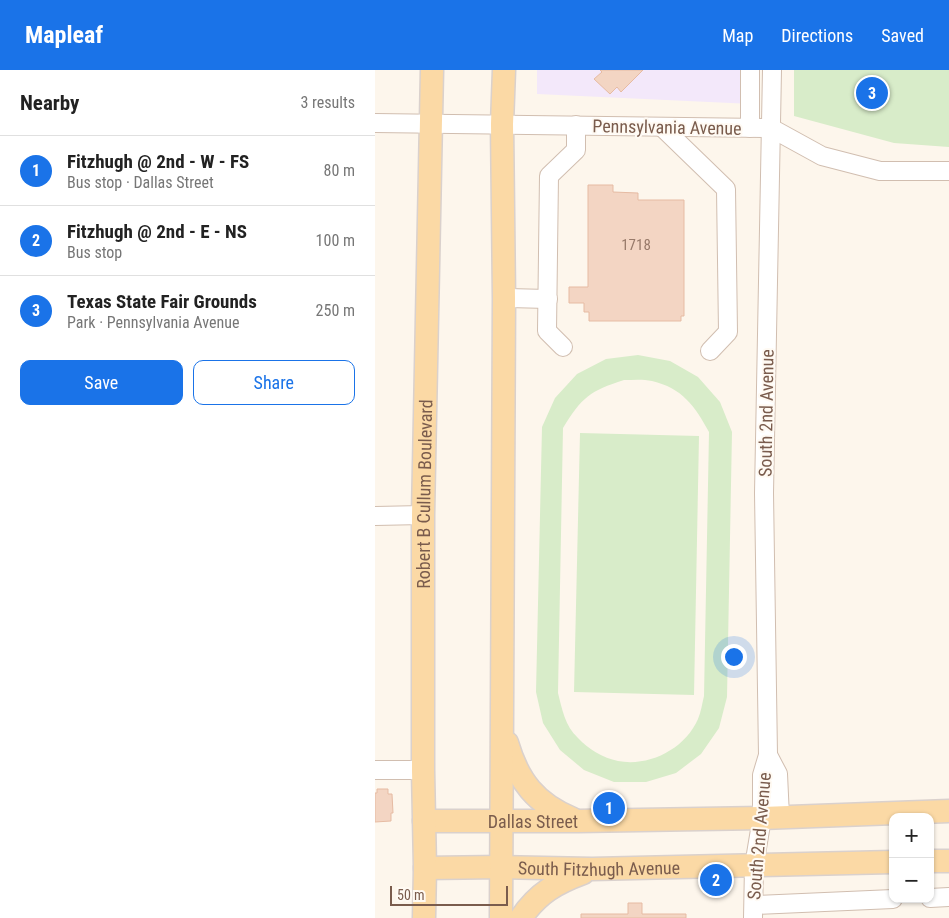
<!DOCTYPE html>
<meta charset="utf-8">
<style>
body{margin:0;font-family:"Roboto Condensed",sans-serif;background:#f2f2f2;color:#222}
.controls{position:absolute;right:15px;bottom:15px;display:grid;overflow:hidden;border-radius:10px;box-shadow:0 1px 4px #0004}
.controls button{width:45px;height:45px;display:grid;place-items:center;padding:0;border:0;border-bottom:1px solid #e0e0e0;background:#fff;color:#222;font:25px sans-serif}
.scale{position:absolute;left:15px;bottom:12px;width:118px;box-sizing:border-box;padding-left:5px;border:2px solid #7a5c4d;border-top:0;font-size:14px;line-height:18px;white-space:nowrap;color:#7a5c4d;-webkit-text-stroke:4px #fffaf3;paint-order:stroke}
.you{position:absolute;left:358px;top:586px;width:18px;height:18px;margin:-12px;border:4px solid #fff;border-radius:50%;background:#1a73e8;box-shadow:0 0 0 8px #1a73e833}
.badge{display:grid;place-items:center;width:32px;height:32px;border-radius:50%;background:#1a73e8;color:#fff;font-size:16px;font-weight:700}
.pin{position:absolute;translate:-50% -50%;border:2px solid #fff;box-shadow:0 1px 5px #0006}
.list{margin:0;padding:0;list-style:none}
h2{display:flex;justify-content:space-between;align-items:center;height:65px;margin:0;padding:0 20px;font-size:21px}
h2 small{font-size:16px;font-weight:400;color:#767676}
.list li{display:grid;grid-template-columns:32px 1fr auto;gap:15px;align-items:center;box-sizing:border-box;height:70px;padding:0 20px;border-top:1px solid #e0e0e0}
.list b{display:block;font-size:19px;white-space:nowrap}
.list p{margin:0;font-size:16px;white-space:nowrap;color:#767676}
.list em{font-size:16px;font-style:normal;color:#767676}
.actions{display:flex;gap:10px;padding:15px 20px}
.actions a{flex:1;padding:11px 0;border:1px solid #1a73e8;border-radius:10px;text-align:center;font-size:18px;color:#1a73e8}
.actions .main{background:#1a73e8;color:#fff}
.map{position:relative;flex:none;width:574px;height:848px;overflow:hidden}
header{display:flex;align-items:center;gap:30px;box-sizing:border-box;height:70px;padding:0 25px;background:#1a73e8;color:#fff}
header strong{font-size:24px}
nav{display:flex;gap:28px;margin-inline-start:auto;font-size:18px}
main{display:flex}
aside{flex:1;background:#fff}
.map>svg:first-child{display:block}
.education{fill:#f3e8fa}
.green{fill:#d8ecc9;fill-rule:evenodd}
.building{fill:#f3d5c3;stroke:#e6bba3}
.lines{fill:none;stroke-linecap:round;stroke-linejoin:round}
.minor-casing{stroke:#d1beb0;stroke-width:20}
.major-casing{stroke:#dad1cd;stroke-width:25}
.minor{stroke:#fff;stroke-width:18}
.major{stroke:#fbd9a5;stroke-width:22}
.labels{text-anchor:middle;dominant-baseline:central;stroke-width:4;stroke-linejoin:round;paint-order:stroke}
.number-label{font-size:15px;fill:#987a6a}
.street-label{font-size:18px;fill:#7a5c4d;stroke:#fffaf3}
</style>
<header>
<strong>Mapleaf</strong>
<nav><a>Map</a><a>Directions</a><a>Saved</a></nav>
</header>
<main>
<aside>
<h2>Nearby<small>3 results</small></h2>
<ul class="list">
<li><span class="badge">1</span><div><b>Fitzhugh @ 2nd - W - FS</b><p>Bus stop · Dallas Street</p></div><em>80 m</em></li>
<li><span class="badge">2</span><div><b>Fitzhugh @ 2nd - E - NS</b><p>Bus stop</p></div><em>100 m</em></li>
<li><span class="badge">3</span><div><b>Texas State Fair Grounds</b><p>Park · Pennsylvania Avenue</p></div><em>250 m</em></li>
</ul>
<div class="actions"><a class="main">Save</a><a>Share</a></div>
</aside>
<div class="map">
<svg width="574" height="848" viewBox="0 0 574 848">
<rect width="100%" height="100%" fill="#fdf6ec"/>
<polygon class="education" points="162,0 377,0 377,34 162,24"/>
<g class="green">
<polygon points="419,0 574,0 574,77 519,73 419,46"/>
<path d="M263,285L295,291L323,307L345,332L357,362L352,627L344,658L326,684L301,703L271,712H239L209,700L185,680L168,653L161,622L167,357L180,328L202,304L231,289ZM249,310C258,310 268,309 277,311C307,318 320,336 334,362L329,626C327,634 326,642 323,649C310,679 274,697 243,691C228,688 213,679 203,668C190,656 187,639 183,623L188,358C207,327 215,321 249,310Z"/>
<polygon points="205,363 324,366 319,625 199,622"/>
</g>
<g class="building">
<polygon points="225,0 268,0 246,22 242,17 235,24 219,9 227,2"/>
<polygon points="213,115 238,115 238,122 263,123 263,130 309,130 309,246 306,246 306,251 214,251 214,242 209,242 209,233 194,233 194,217 213,217"/>
<polygon points="2,719 13,719 13,724 17,724 18,743 16,743 16,751 0,752 0,723 2,723"/>
<polygon points="253,833 267,833 267,844 311,844 311,848 206,848 206,844 253,844"/>
</g>
<g class="lines">
<defs>
<g id="minor">
<polyline points="375,0 375,58"/>
<polyline points="0,53 396,58 447,86 505,101 574,101"/>
<polyline points="287,57 351,119 353,262 335,281"/>
<polyline points="129,228 173,229"/>
<polyline points="188,277 172,261 174,106 201,80 201,55"/>
<polyline points="0,446 48,445"/>
<polyline points="393,685 403,704 405,747"/>
<polyline points="0,700 48,700"/>
<polyline points="555,828 574,827"/>
<polyline points="379,835 518,829"/>
<polyline points="378,848 379,796 387,748 387,705 393,685 389,423 397,0"/>
</g>
<g id="major">
<path d="M132,673C143,711 161,734 198,749"/>
<path id="s1" d="M49,751H203L387,748L574,741"/>
<polyline points="555,791 574,791"/>
<path id="s2" d="M50,798L127,797L217,799L518,792"/>
<path id="s3" d="M49,848L50,798L48,700V445L57,0"/>
<polyline points="126,848 129,228 127,54 129,0"/>
<path d="M146,848C163,823 181,813 208,803"/>
</g>
</defs>
<use href="#minor" class="minor-casing"/>
<use href="#major" class="major-casing"/>
<use href="#minor" class="minor"/>
<use href="#major" class="major"/>
</g>
<g class="labels">
<g class="number-label">
<text x="261" y="175">1718</text>
</g>
<g class="street-label">
<text transform="translate(292 57) rotate(1)">Pennsylvania Avenue</text>
<text transform="translate(391 343) rotate(-89)">South 2nd Avenue</text>
<text stroke="none"><textPath href="#s3" startOffset="424">Robert B Cullum Boulevard</textPath></text>
<text stroke="none"><textPath href="#s1" startOffset="109">Dallas Street</textPath></text>
<text transform="translate(384 766) rotate(-85)">South 2nd Avenue</text>
<text stroke="none"><textPath href="#s2" startOffset="174">South Fitzhugh Avenue</textPath></text>
</g>
</g>
</svg>
<div class="controls">
<button>+</button>
<button>−</button>
</div>
<div class="scale">50 m</div>
<div class="you"></div>
<div class="pin badge" style="left:234px;top:738px">1</div>
<div class="pin badge" style="left:341px;top:810px">2</div>
<div class="pin badge" style="left:497px;top:23px">3</div>
</div>
</main>
